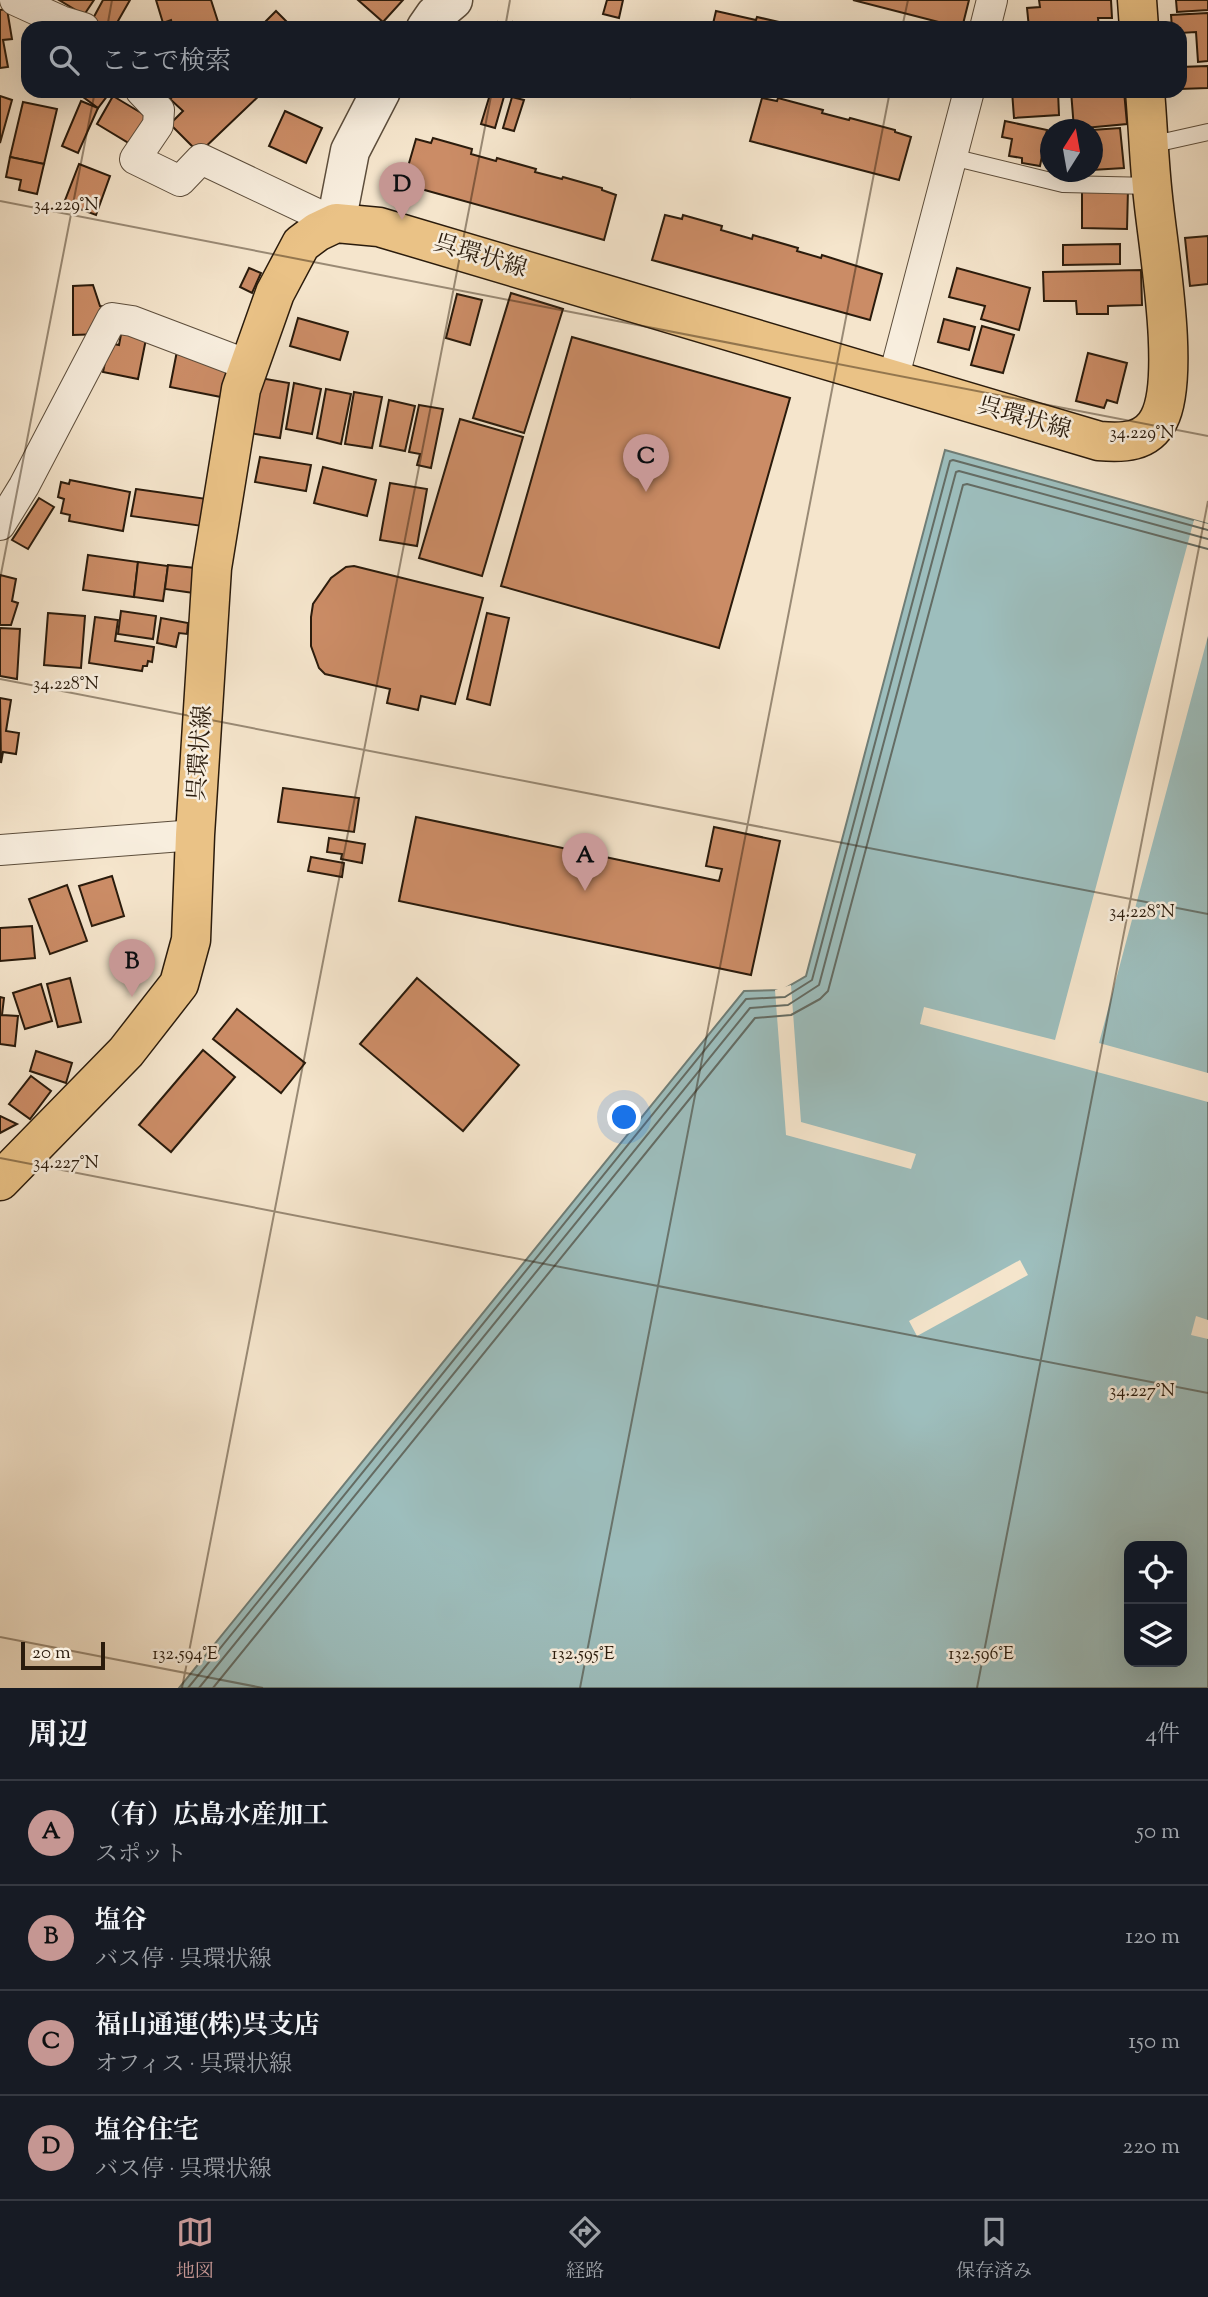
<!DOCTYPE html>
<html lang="ja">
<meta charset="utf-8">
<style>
body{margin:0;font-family:"Sorts Mill Goudy","Noto Serif JP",serif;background:#242831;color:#f1f3f6}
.controls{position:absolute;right:21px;bottom:21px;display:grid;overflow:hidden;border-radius:14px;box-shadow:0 7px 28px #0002}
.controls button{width:63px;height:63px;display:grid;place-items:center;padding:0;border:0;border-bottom:2px solid #363941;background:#171b24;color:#f1f3f6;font:35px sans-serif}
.compass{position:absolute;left:1040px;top:119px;width:63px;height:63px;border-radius:50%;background:#171b24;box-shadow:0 7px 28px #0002;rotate:11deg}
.scale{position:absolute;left:21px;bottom:18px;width:84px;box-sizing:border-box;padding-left:7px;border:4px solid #2a1b0c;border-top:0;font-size:19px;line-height:24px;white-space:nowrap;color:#2a1b0c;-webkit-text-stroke:5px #f8eede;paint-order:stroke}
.you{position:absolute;left:625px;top:1118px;width:24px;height:24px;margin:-18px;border:5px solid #fff;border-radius:50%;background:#1a73e8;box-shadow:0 0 0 10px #1a73e833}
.badge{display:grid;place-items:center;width:46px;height:46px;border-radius:50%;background:#c59692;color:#111;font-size:23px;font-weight:700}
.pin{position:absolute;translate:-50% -58px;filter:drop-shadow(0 2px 4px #0008)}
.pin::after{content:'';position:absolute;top:37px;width:24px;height:21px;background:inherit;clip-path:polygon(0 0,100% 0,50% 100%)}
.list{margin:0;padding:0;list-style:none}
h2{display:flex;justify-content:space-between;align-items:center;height:91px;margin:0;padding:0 28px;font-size:30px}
h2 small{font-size:23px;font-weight:400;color:#9ea1a6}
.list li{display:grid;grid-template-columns:46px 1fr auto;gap:21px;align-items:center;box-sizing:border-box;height:105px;padding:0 28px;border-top:2px solid #363941}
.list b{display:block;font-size:26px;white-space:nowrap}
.list p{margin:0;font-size:23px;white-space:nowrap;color:#9ea1a6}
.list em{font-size:23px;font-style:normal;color:#9ea1a6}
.icon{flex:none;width:38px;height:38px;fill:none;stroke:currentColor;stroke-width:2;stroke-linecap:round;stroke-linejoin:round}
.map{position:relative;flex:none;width:1208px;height:1688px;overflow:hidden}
.search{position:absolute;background:#171b24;box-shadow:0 7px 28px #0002;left:21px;right:21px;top:21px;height:77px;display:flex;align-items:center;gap:18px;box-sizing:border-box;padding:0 24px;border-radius:21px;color:#9ea1a6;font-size:26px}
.sheet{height:511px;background:#171b24}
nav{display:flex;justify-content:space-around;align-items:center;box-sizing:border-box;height:98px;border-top:2px solid #363941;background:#171b24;font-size:19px;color:#9ea1a6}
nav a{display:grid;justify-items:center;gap:4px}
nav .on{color:#c59692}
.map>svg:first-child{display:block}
.water{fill:#9dbebd;stroke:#6f7d76;stroke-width:2;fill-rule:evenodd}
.pier{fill:#f5e5cc}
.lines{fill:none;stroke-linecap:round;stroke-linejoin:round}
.shore{stroke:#646c64;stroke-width:2}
.building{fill:#cb8c66;stroke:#2a1b0c;stroke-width:2}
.service-casing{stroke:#5d4e3c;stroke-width:18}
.minor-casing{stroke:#5d4e3c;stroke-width:32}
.tertiary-casing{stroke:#5d4e3c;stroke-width:41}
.primary-casing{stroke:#2a1b0c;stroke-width:41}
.service{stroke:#f8eede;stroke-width:16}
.minor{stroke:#f8eede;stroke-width:30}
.tertiary{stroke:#f8eede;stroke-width:38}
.primary{stroke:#eac286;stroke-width:38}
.ticks{fill:none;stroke:#2a1b0c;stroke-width:2;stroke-opacity:0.45}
.labels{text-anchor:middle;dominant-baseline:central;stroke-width:5;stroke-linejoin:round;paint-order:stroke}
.street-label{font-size:24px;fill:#2a1b0c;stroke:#f8eede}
.ticks-label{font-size:18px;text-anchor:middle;fill:#2a1b0c;stroke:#f8eede;stroke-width:5;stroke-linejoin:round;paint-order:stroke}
</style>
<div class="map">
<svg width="1208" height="1688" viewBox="0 0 1208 1688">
<rect width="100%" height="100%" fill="#f5e5cc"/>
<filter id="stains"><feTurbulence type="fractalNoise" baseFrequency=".00286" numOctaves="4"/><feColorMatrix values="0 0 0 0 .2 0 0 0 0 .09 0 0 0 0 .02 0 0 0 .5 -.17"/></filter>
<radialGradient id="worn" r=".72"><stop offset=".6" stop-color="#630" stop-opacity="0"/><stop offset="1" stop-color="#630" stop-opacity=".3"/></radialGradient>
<path class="water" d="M945,450L1208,524V1688H179L744,991L782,990L806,976ZM1129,1546H1182V1662H1129Z"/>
<g class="pier">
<polygon points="1194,520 1208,524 1208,636 1099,1043 1208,1073 1208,1102 920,1024 924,1007 1055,1040"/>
<polygon points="791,985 801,1122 916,1154 911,1169 786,1135 775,990"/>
<polygon points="1020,1260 1028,1275 917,1336 909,1321"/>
<polygon points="1196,1316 1208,1320 1208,1339 1191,1335"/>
</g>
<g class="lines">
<g class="shore">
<polyline points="188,1688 746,999 785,997 812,980 950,461 953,460 1208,530"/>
<polyline points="199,1688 750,1008 788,1005 819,985 956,472 959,471 1208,539"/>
<polyline points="213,1688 755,1018 791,1015 820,999 828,991 963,485 967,484 1208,549"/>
</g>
</g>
<g class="building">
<polygon points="59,0 94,0 84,15"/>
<polygon points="103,0 130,0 114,28 99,28 90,24"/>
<polygon points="156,0 211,0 220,28 173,28 171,20 163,23"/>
<polygon points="358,0 403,0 383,22"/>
<polygon points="607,0 623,0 619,18 603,14"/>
<polygon points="853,0 969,0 962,28"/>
<polygon points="1039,0 1111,0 1112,18 1098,18 1099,28 1029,28 1027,8 1040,7"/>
<polygon points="1176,0 1208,0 1208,10 1177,12"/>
<polygon points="7,9 12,39 3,40 8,67 0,68 0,10"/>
<polygon points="276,11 293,28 259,28"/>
<polygon points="716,11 756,20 757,17 805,28 712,28"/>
<polygon points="1208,13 1208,61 1198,62 1196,32 1180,33 1180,28 1172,28 1171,15"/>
<polygon points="498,22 512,25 513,22 539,28 496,28"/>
<polygon points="1208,66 1208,88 1180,89 1180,67"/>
<polygon points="75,91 111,91 98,108"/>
<polygon points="179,91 264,91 199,153 170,124 183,111 170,99"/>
<polygon points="491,91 505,93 495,128 481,124"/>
<polygon points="604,91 632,91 630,97"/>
<polygon points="1012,91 1058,91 1059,115 1014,118"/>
<polygon points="1071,91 1124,91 1127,124 1074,129"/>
<polygon points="0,96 12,100 0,143"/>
<polygon points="113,96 148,117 132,145 97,124"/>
<polygon points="512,97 524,100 514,131 503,128"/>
<polygon points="762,98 777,101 778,98 823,110 822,113 849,120 850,118 895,130 895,132 911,137 899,180 750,141"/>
<polygon points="81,101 98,108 78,153 62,146"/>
<polygon points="23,102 57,109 44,164 10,157"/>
<polygon points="285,111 322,128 306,163 269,146"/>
<polygon points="1005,121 1047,130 1040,166 1022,163 1022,158 1009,156 1012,139 1002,137"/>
<polygon points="1120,128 1124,168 1092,170 1092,130"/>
<polygon points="433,138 472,149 471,154 496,161 497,158 536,169 535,172 562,179 563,177 602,188 602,190 616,195 604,240 403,184 416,139 431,143"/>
<polygon points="10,157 44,164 37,194 19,190 21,180 6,177"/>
<polygon points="79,164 110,176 96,215 64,203"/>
<polygon points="1082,188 1128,189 1127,229 1082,228"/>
<polygon points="665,215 682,219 683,215 722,226 721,230 752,239 753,235 798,248 797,251 821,258 822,255 882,274 870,320 652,260"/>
<polygon points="1208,236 1208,284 1190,286 1185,238"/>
<polygon points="1120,244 1120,264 1063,265 1063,245"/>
<polygon points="249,268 261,273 252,293 240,287"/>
<polygon points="957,268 1030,288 1019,330 981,319 985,306 949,297"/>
<polygon points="1141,270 1142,305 1108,306 1108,314 1077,314 1076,301 1044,301 1043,272"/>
<polygon points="93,285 100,306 108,307 102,334 73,335 73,286"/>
<polygon points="511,293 563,309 524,433 473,418"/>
<polygon points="457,294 482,300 470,345 446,338"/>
<polygon points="298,318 348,332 340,360 290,346"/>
<polygon points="944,319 975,327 969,350 938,342"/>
<polygon points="982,326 1014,335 1003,373 971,365"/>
<polygon points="122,329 147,334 138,379 103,372 109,343 119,345"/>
<polygon points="572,337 790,398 719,648 501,586"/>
<polygon points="177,351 233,362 226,398 170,387"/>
<polygon points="1088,353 1127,363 1117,403 1107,400 1104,408 1076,401"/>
<polygon points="260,378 289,383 280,438 250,433"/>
<polygon points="294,383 321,389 312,434 286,429"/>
<polygon points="326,389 351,394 341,444 317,438"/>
<polygon points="354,392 382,397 372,448 345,444"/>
<polygon points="389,400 415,406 405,451 380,446"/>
<polygon points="419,405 443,409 431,468 417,465 420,454 409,452"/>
<polygon points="460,419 523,437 482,576 419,558"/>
<polygon points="260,457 311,465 306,491 255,482"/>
<polygon points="323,467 376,480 367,516 314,503"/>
<polygon points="70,480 130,492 123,531 69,521 70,515 61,513 64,499 58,497 61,482 69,484"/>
<polygon points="390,483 427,489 417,546 380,540"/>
<polygon points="136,489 207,499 202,526 131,516"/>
<polygon points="39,498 54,507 28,549 12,540"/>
<polygon points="88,555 138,562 134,597 83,590"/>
<polygon points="138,562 168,566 163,601 134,597"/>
<polygon points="168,565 204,569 201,594 165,589"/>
<polygon points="354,566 483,598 455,704 421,696 418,710 387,703 390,689 325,674 319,668 311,646 311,617 313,604 331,578 346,567"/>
<polygon points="0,575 16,579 12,601 18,603 11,625 0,625"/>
<polygon points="121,611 156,616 153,639 118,634"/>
<polygon points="48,613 85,616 81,668 44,665"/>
<polygon points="487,613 509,618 490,705 467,699"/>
<polygon points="95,617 118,620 115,641 154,647 152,662 148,661 147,666 143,666 142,671 89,663"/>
<polygon points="161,618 188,623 187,634 179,633 176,647 157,643"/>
<polygon points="0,628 20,629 17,679 0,676"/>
<polygon points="0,698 11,700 6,731 19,733 16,754 3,752 1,763"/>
<polygon points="283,788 359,798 354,832 278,822"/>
<polygon points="416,817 719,881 722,869 706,866 714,827 780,841 751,975 399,901"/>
<polygon points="329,838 365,844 362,863 341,859 342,854 327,852"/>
<polygon points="311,857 344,863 342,877 308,871"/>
<polygon points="112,876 124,916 92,926 79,886"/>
<polygon points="67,885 87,941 50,954 29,899"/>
<polygon points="32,926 35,958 0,961 0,928"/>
<polygon points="70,978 81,1022 58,1027 47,984"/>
<polygon points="417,978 519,1065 463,1131 360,1044"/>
<polygon points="41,984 52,1021 25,1029 13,993"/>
<polygon points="0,997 4,998 2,1015 18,1016 15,1046 0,1044"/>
<polygon points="237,1009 305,1063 281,1093 213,1039"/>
<polygon points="203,1050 235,1077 171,1152 139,1125"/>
<polygon points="36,1051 72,1063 66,1083 30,1071"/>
<polygon points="31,1076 51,1091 30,1119 9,1104"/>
<polygon points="0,1116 17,1124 0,1133"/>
</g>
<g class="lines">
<defs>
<g id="service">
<polyline points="1150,145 1208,132"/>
<polyline points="952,157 1063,184 1152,186"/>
</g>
<g id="minor">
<polyline points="15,0 61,21 84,28"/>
<polyline points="985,28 992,0"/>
<polyline points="141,91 159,110 158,125 135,159 180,181 201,159 336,223"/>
<polyline points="893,380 969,91"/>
<polyline points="0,525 24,486 112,318 132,321 248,365"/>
<polyline points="0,850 195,835"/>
</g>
<g id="tertiary">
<polyline points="426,28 435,15 453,0"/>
<polyline points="336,223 350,151 381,91"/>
</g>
<g id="primary">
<polyline points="1137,0 1139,28"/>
<path d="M0,1181L126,1052L179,984L191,940L195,835L212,568L241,389L275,293L301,244L317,232L336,223L379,227L1099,441C1123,443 1147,443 1159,419C1181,377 1158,248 1153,197C1149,162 1148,126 1145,91"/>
</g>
</defs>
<use href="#service" class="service-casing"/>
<use href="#minor" class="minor-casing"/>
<use href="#tertiary" class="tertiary-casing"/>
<use href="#primary" class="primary-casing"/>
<use href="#service" class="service"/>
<use href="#minor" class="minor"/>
<use href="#tertiary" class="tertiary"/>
<use href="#primary" class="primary"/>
</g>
<path class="ticks" d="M107,28L112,0M505,28L510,0M902,28L908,0M0,201L1208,436M0,579L95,91M0,679L1208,914M0,1158L1208,1393M0,1637L263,1688M182,1688L492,91M580,1688L890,91M977,1688L1208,501"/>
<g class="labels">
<g class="street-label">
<text transform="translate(480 257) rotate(17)">呉環状線</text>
<text transform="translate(1024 419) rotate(16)">呉環状線</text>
<text transform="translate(201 753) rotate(-86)">呉環状線</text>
</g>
</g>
<g class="ticks-label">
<text x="66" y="210">34.229°N</text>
<text x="1142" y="438">34.229°N</text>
<text x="66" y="689">34.228°N</text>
<text x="1142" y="917">34.228°N</text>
<text x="66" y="1168">34.227°N</text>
<text x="1142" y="1396">34.227°N</text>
<text x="185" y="1659">132.594°E</text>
<text x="583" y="1659">132.595°E</text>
<text x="981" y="1659">132.596°E</text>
</g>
<rect width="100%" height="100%" filter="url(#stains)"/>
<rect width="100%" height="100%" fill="url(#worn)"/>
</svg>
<div class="controls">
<button><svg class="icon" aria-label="locate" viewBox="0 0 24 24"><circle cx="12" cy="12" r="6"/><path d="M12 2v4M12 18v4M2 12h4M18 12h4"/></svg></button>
<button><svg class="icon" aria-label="layers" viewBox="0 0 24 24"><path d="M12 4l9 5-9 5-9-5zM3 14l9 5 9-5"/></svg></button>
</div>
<svg class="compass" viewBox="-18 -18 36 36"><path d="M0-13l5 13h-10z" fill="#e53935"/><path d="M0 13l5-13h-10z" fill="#9ea1a6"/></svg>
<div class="scale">20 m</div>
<div class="you"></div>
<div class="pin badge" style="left:585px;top:891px">A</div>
<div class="pin badge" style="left:132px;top:997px">B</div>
<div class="pin badge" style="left:646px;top:492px">C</div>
<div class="pin badge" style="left:402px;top:220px">D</div>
<div class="search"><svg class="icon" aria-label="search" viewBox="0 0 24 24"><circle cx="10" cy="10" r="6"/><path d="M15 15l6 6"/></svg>ここで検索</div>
</div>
<section class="sheet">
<h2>周辺<small>4件</small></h2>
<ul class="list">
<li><span class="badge">A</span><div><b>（有）広島水産加工</b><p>スポット</p></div><em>50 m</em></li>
<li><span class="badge">B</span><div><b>塩谷</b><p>バス停 · 呉環状線</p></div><em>120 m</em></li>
<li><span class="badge">C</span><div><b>福山通運(株)呉支店</b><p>オフィス · 呉環状線</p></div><em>150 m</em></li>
<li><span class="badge">D</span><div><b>塩谷住宅</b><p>バス停 · 呉環状線</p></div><em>220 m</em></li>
</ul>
</section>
<nav>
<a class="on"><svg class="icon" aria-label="map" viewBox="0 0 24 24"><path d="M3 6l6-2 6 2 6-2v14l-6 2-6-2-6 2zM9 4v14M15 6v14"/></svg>地図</a>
<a><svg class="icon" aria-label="directions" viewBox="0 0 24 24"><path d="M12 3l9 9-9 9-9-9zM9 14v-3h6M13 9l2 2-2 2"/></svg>経路</a>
<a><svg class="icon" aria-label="saved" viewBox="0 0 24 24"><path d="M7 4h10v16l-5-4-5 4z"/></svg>保存済み</a>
</nav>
